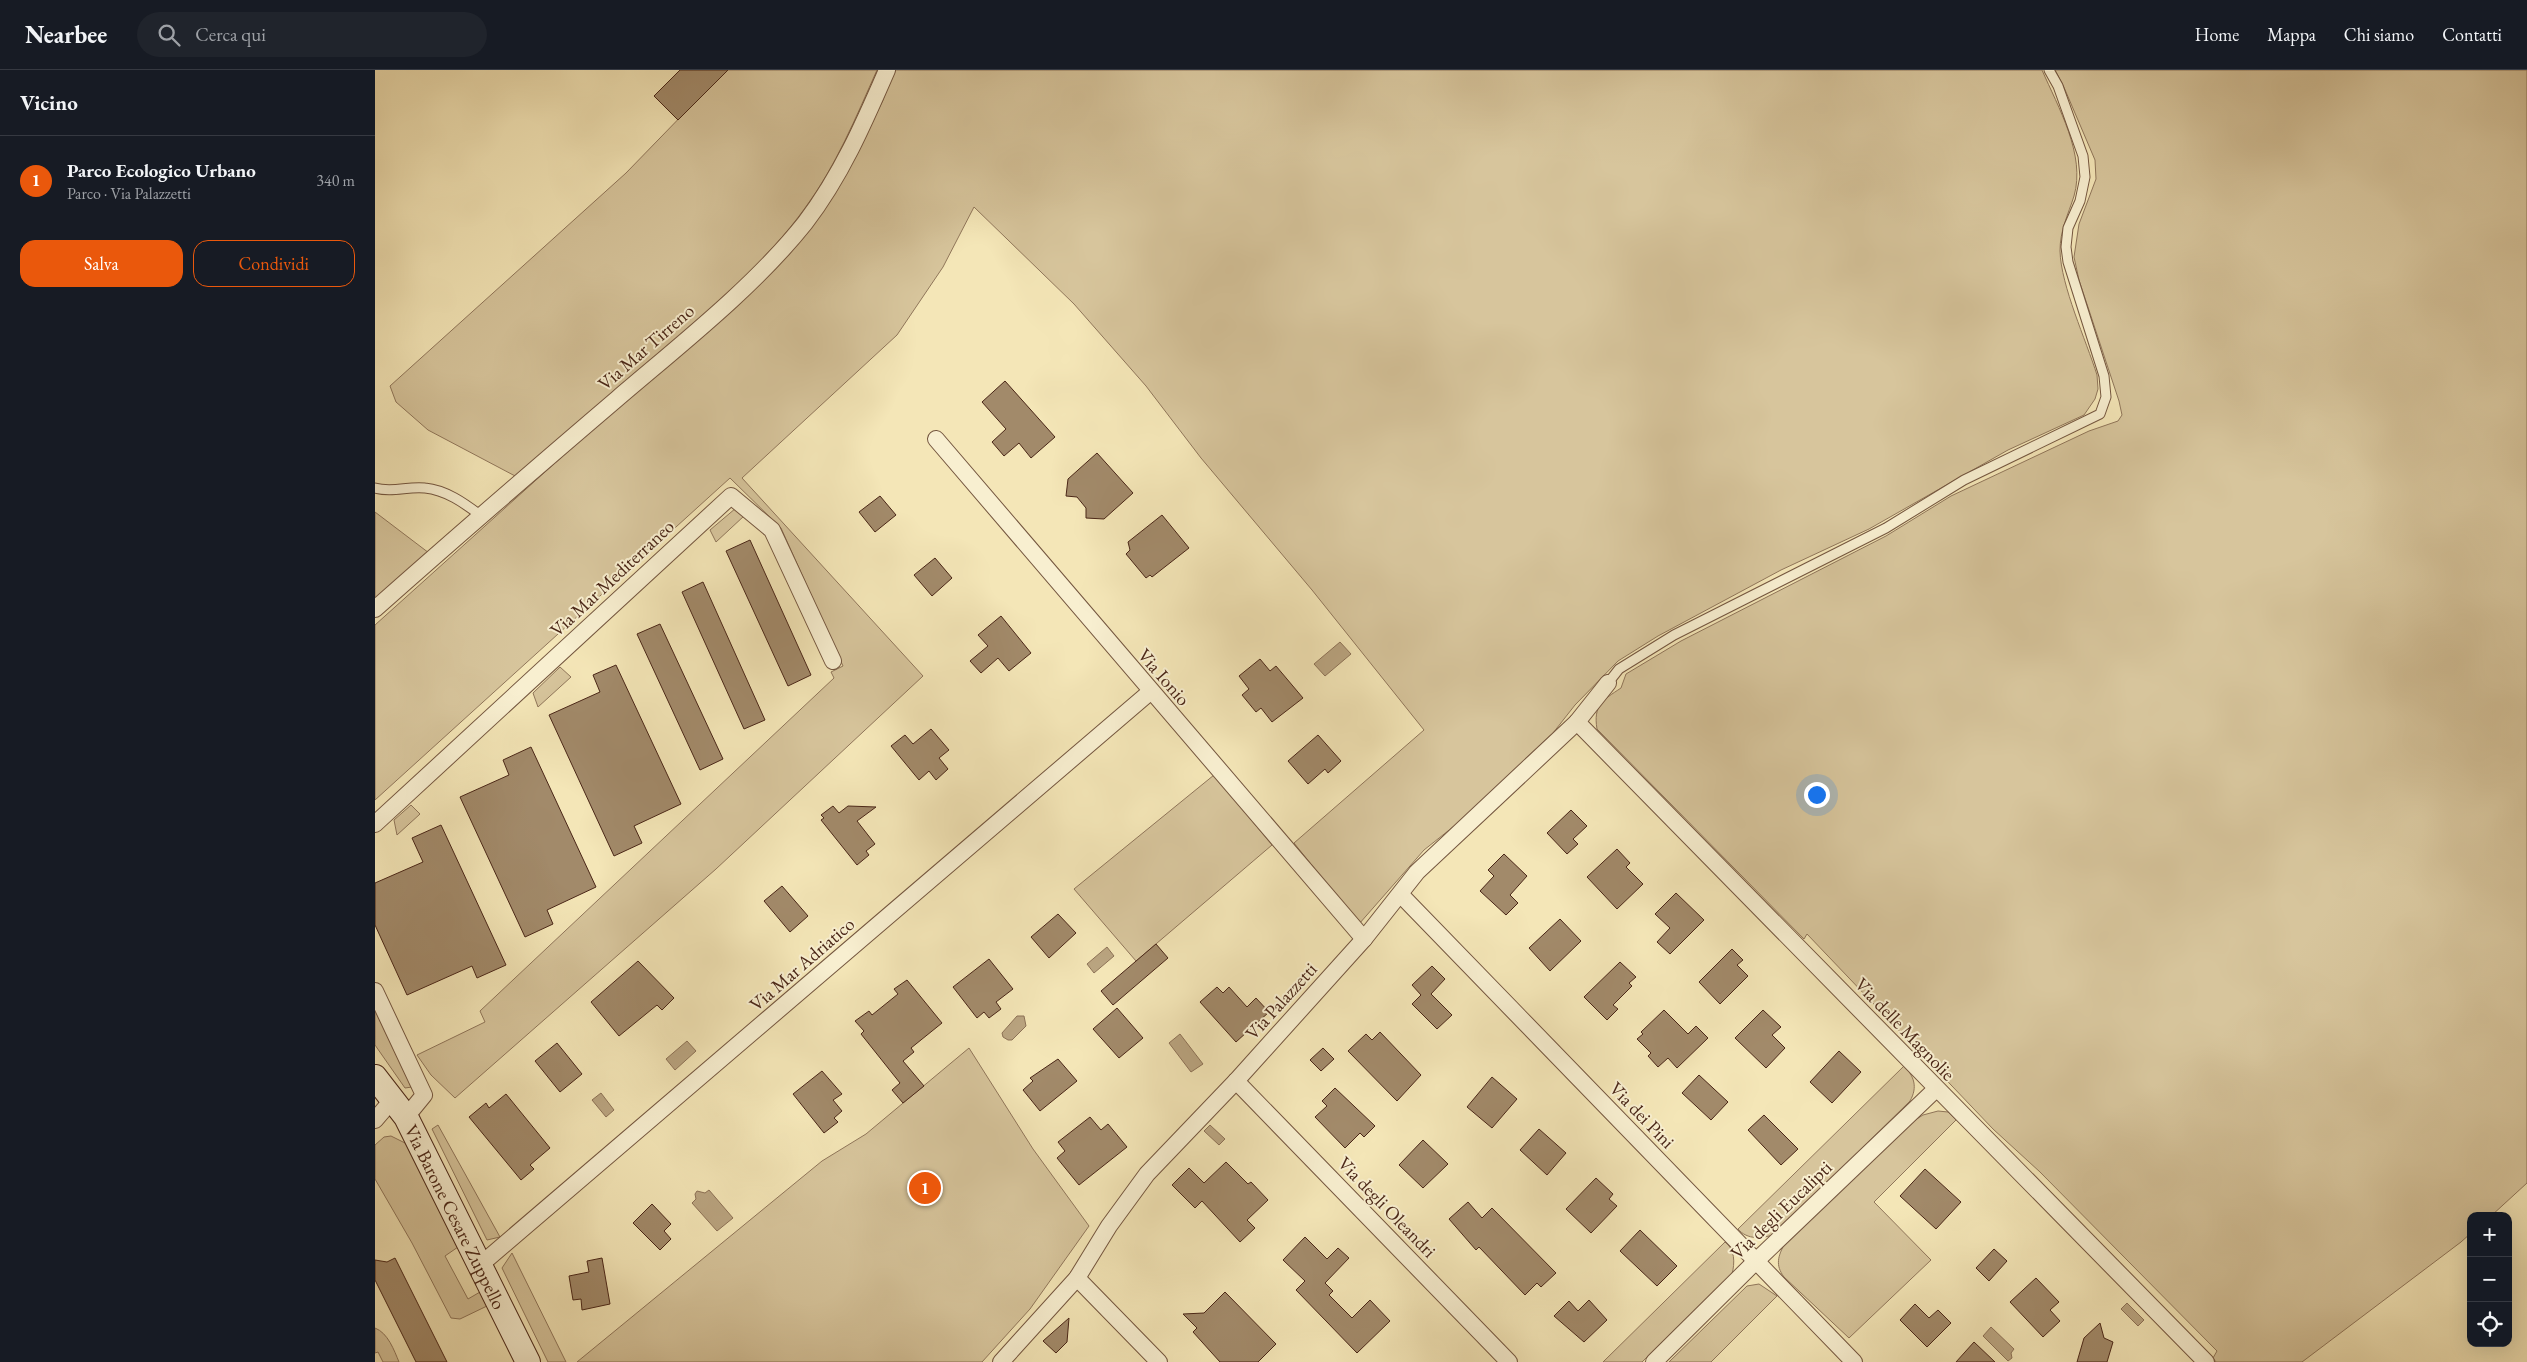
<!DOCTYPE html>
<html lang="it">
<meta charset="utf-8">
<style>
body{margin:0;font-family:"EB Garamond",serif;background:#20242c;color:#f1f3f6}
.controls{position:absolute;right:15px;bottom:15px;display:grid;overflow:hidden;border-radius:10px;box-shadow:0 5px 20px #0002}
.controls button{width:45px;height:45px;display:grid;place-items:center;padding:0;border:0;border-bottom:1px solid #363941;background:#171b24;color:#f1f3f6;font:25px sans-serif}
.you{position:absolute;left:1441px;top:724px;width:18px;height:18px;margin:-12px;border:4px solid #fff;border-radius:50%;background:#1a73e8;box-shadow:0 0 0 8px #1a73e833}
.badge{display:grid;place-items:center;width:32px;height:32px;border-radius:50%;background:#ea580c;color:#fff;font-size:16px;font-weight:700}
.pin{position:absolute;translate:-50% -50%;border:2px solid #fff;box-shadow:0 1px 5px #0006}
.list{margin:0;padding:0;list-style:none}
h2{display:flex;justify-content:space-between;align-items:center;height:65px;margin:0;padding:0 20px;font-size:21px}
h2 small{font-size:16px;font-weight:400;color:#9ea1a6}
.list li{display:grid;grid-template-columns:32px 1fr auto;gap:15px;align-items:center;box-sizing:border-box;height:90px;padding:0 20px;border-top:1px solid #363941}
.list b{display:block;font-size:19px;white-space:nowrap}
.list p{margin:0;font-size:16px;white-space:nowrap;color:#9ea1a6}
.list em{font-size:16px;font-style:normal;color:#9ea1a6}
.actions{display:flex;gap:10px;padding:15px 20px}
.actions a{flex:1;padding:11px 0;border:1px solid #ea580c;border-radius:15px;text-align:center;font-size:18px;color:#ea580c}
.actions .main{background:#ea580c;color:#fff}
.icon{flex:none;width:28px;height:28px;fill:none;stroke:currentColor;stroke-width:2;stroke-linecap:round;stroke-linejoin:round}
.map{position:relative;flex:none;width:2152px;height:1292px;overflow:hidden}
header{display:flex;align-items:center;gap:30px;box-sizing:border-box;height:70px;padding:0 25px;background:#171b24;border-bottom:1px solid #363941}
header strong{font-size:24px}
nav{display:flex;gap:28px;margin-inline-start:auto;font-size:18px}
.search{width:350px;height:45px;background:#20242c;display:flex;align-items:center;gap:12px;box-sizing:border-box;padding:0 18px;border-radius:28px;color:#9ea1a6;font-size:19px}
main{display:flex}
aside{flex:1;background:#171b24}
.map>svg:first-child{display:block}
.green{fill:#d7c59c;stroke:#90765a}
.water{fill:#baa581;stroke:#8d7257}
.building{fill:#a28a6a;stroke:#4a2617}
.lines{fill:none;stroke-linecap:round;stroke-linejoin:round}
.lane-casing{stroke:#74563f;stroke-width:11}
.street-casing{stroke:#74563f;stroke-width:18}
.secondary-casing{stroke:#4a2617;stroke-width:26}
.lane{stroke:#f8efd0;stroke-width:9}
.street{stroke:#f8efd0;stroke-width:16}
.secondary{stroke:#f8efd0;stroke-width:24}
.labels{text-anchor:middle;dominant-baseline:central;stroke-width:4;stroke-linejoin:round;paint-order:stroke}
.street-label{font-size:19px;fill:#4a2617;stroke:#f8efd0}
</style>
<header>
<strong>Nearbee</strong>
<div class="search"><svg class="icon" aria-label="search" viewBox="0 0 24 24"><circle cx="10" cy="10" r="6"/><path d="M15 15l6 6"/></svg>Cerca qui</div>
<nav><a>Home</a><a>Mappa</a><a>Chi siamo</a><a>Contatti</a></nav>
</header>
<main>
<aside>
<h2>Vicino<small></small></h2>
<ul class="list">
<li><span class="badge">1</span><div><b>Parco Ecologico Urbano</b><p>Parco · Via Palazzetti</p></div><em>340 m</em></li>
</ul>
<div class="actions"><a class="main">Salva</a><a>Condividi</a></div>
</aside>
<div class="map">
<svg width="2152" height="1292" viewBox="0 0 2152 1292">
<rect width="100%" height="100%" fill="#f4e6b7"/>
<filter id="stains"><feTurbulence type="fractalNoise" baseFrequency=".004" numOctaves="4"/><feColorMatrix values="0 0 0 0 .2 0 0 0 0 .09 0 0 0 0 .02 0 0 0 .5 -.17"/></filter>
<radialGradient id="worn" r=".72"><stop offset=".6" stop-color="#630" stop-opacity="0"/><stop offset="1" stop-color="#630" stop-opacity=".3"/></radialGradient>
<g class="green">
<path d="M351,0H502C481,47 461,96 430,138C391,192 339,236 288,280C240,322 191,365 142,407L53,360L21,332L15,316L251,103Z"/>
<path d="M519,0H1667C1683,37 1711,85 1699,126C1693,145 1685,160 1685,181C1686,216 1711,270 1722,305L1723,319L1720,329L1709,345L1633,380L1494,459L1406,500L1283,566L1243,591L1200,635L1178,663L1083,753L1049,780L984,854L919,773L1049,660L937,520L826,388L771,316L699,234L599,137L568,197L522,265L367,408L548,606L341,799L80,1028L56,1005L42,985L110,952L105,941L459,608L456,602L468,596L406,458L355,408L0,730V555L250,330L436,155L480,88L508,30Z"/>
<path d="M1680,0H2152V1113L2116,1146H2096V1163L2086,1172L1927,1292H1841L1838,1288L1842,1281L1665,1102L1618,1059L1432,864L1429,869L1222,659C1218,635 1228,630 1246,618L1251,604L1306,571L1511,466L1576,426L1714,361L1743,351L1747,345L1744,331L1704,210L1699,187L1704,154L1721,109L1720,90L1688,15Z"/>
<polygon points="361,438 369,446 341,472 335,460"/>
<polygon points="0,442 54,483 0,531"/>
<polygon points="185,597 196,607 163,637 158,623"/>
<polygon points="839,705 897,775 761,891 699,819"/>
<polygon points="36,735 45,744 22,765 19,750"/>
<polygon points="0,938 37,1017 30,1018 0,975"/>
<polygon points="594,978 658,1079 714,1156 655,1239 607,1292 202,1292 447,1091 491,1064"/>
<path d="M1529,996C1539,1006 1543,1017 1535,1031L1400,1164C1388,1169 1372,1170 1363,1159Z"/>
<path d="M1563,1041L1573,1042L1581,1050L1499,1132L1556,1190L1474,1268L1409,1207C1400,1195 1403,1186 1410,1173L1537,1052L1548,1045Z"/>
<polygon points="63,1055 125,1167 112,1170 57,1059"/>
<polygon points="16,1066 32,1074 83,1177 70,1186 93,1229 105,1222 112,1236 85,1249 76,1248 37,1173 0,1109 0,1075 9,1067"/>
<path d="M1350,1172C1360,1179 1360,1193 1357,1204L1267,1292H1228Z"/>
<polygon points="137,1183 191,1292 173,1292 127,1198"/>
<polygon points="1384,1214 1402,1226 1336,1292 1294,1292 1372,1216"/>
<path d="M0,1258C13,1263 19,1280 24,1292H8L3,1282L0,1283Z"/>
</g>
<g class="water">
<polygon points="965,572 976,584 950,606 939,594"/>
<polygon points="732,877 739,886 719,903 712,894"/>
<polygon points="642,946 649,946 651,956 637,970 633,970 628,967 627,963"/>
<polygon points="805,964 828,994 816,1002 794,973"/>
<polygon points="312,971 321,981 300,1000 291,989"/>
<polygon points="226,1023 239,1040 231,1047 217,1030"/>
<polygon points="835,1055 850,1069 844,1075 829,1061"/>
<polygon points="334,1120 358,1148 342,1161 317,1133 321,1129 320,1124 322,1121 330,1123"/>
<polygon points="1752,1233 1769,1250 1763,1256 1746,1239"/>
<polygon points="1616,1257 1639,1279 1636,1283 1637,1288 1633,1291 1608,1266"/>
</g>
<g class="building">
<polygon points="305,0 353,0 303,50 279,26"/>
<polygon points="630,311 680,367 656,388 644,373 629,386 617,372 631,359 607,332"/>
<polygon points="722,383 758,423 729,449 711,448 711,438 702,427 691,426 693,409"/>
<polygon points="505,426 521,445 500,462 484,442"/>
<polygon points="787,445 814,478 777,507 775,505 771,508 751,484 755,480 753,472"/>
<polygon points="375,470 436,605 413,616 351,481"/>
<polygon points="560,488 577,508 557,526 539,505"/>
<polygon points="328,512 390,650 369,659 307,522"/>
<polygon points="626,546 656,583 634,601 623,588 606,603 595,591 613,576 603,565"/>
<polygon points="285,554 348,689 325,700 262,564"/>
<polygon points="885,589 895,601 901,596 928,628 897,652 886,638 881,642 867,625 874,619 864,606"/>
<polygon points="241,595 306,734 259,756 267,773 239,786 174,645 225,622 218,605"/>
<polygon points="556,659 574,680 564,688 573,699 561,710 554,701 544,710 516,676 530,665 538,674"/>
<polygon points="943,665 966,691 953,703 950,699 933,714 913,691"/>
<polygon points="156,677 221,817 172,840 178,854 150,867 85,727 134,705 128,690"/>
<polygon points="458,736 464,743 473,736 501,737 482,751 500,774 491,781 494,785 482,795 446,750 449,748 446,745"/>
<polygon points="1196,740 1212,756 1198,769 1203,774 1192,784 1172,763"/>
<polygon points="66,755 131,895 102,908 97,896 32,925 0,855 0,813 48,792 37,768"/>
<polygon points="1242,779 1255,793 1251,797 1268,814 1242,839 1212,807"/>
<polygon points="1129,784 1152,806 1135,825 1143,833 1131,845 1105,821 1119,806 1113,800"/>
<polygon points="407,816 433,846 415,862 389,831"/>
<polygon points="1301,823 1329,850 1295,884 1282,872 1295,858 1280,844"/>
<polygon points="683,844 701,863 674,888 656,867"/>
<polygon points="1185,849 1206,871 1175,901 1154,878"/>
<polygon points="781,874 793,888 738,935 726,921"/>
<polygon points="1357,879 1368,890 1362,895 1373,906 1345,934 1324,912"/>
<polygon points="614,889 638,919 621,932 626,939 614,948 609,942 602,948 578,917"/>
<polygon points="263,891 299,928 287,940 282,935 244,966 216,932"/>
<polygon points="1245,892 1261,907 1254,913 1257,916 1238,935 1243,939 1232,950 1209,927"/>
<polygon points="1057,896 1070,909 1056,924 1077,945 1062,959 1037,934 1046,925 1037,915"/>
<polygon points="532,910 567,953 536,978 539,982 528,991 549,1016 528,1033 517,1020 525,1013 486,964 489,961 480,951 494,941 497,945 523,924 519,919"/>
<polygon points="842,917 848,923 854,917 872,937 881,928 894,942 861,972 825,932"/>
<polygon points="742,938 768,968 744,988 718,959"/>
<polygon points="1289,940 1313,964 1321,956 1333,968 1302,998 1293,988 1283,997 1273,986 1276,983 1262,969 1268,964 1266,962"/>
<polygon points="1388,940 1406,957 1397,965 1410,978 1391,998 1360,968"/>
<polygon points="1005,962 1046,1005 1022,1031 973,981 991,964 997,970"/>
<polygon points="182,973 207,1004 185,1022 160,991"/>
<polygon points="948,978 959,989 946,1001 935,990"/>
<polygon points="1464,981 1486,1002 1457,1033 1435,1012"/>
<polygon points="683,989 702,1011 665,1041 648,1020 658,1011 655,1008"/>
<polygon points="447,1001 467,1024 458,1030 467,1041 459,1048 463,1052 449,1063 418,1024"/>
<polygon points="1324,1005 1353,1032 1336,1050 1307,1023"/>
<polygon points="1117,1007 1142,1029 1117,1058 1092,1037"/>
<polygon points="960,1018 1000,1056 989,1067 985,1063 970,1078 940,1047 952,1036 947,1031"/>
<polygon points="131,1024 175,1078 155,1095 159,1099 146,1110 94,1047 111,1033 114,1038"/>
<polygon points="1389,1045 1423,1079 1406,1095 1373,1060"/>
<polygon points="715,1047 726,1060 733,1054 752,1077 704,1115 682,1088 690,1081 683,1072"/>
<polygon points="1164,1059 1191,1083 1172,1105 1145,1080"/>
<polygon points="1048,1070 1073,1094 1048,1118 1024,1095"/>
<polygon points="851,1092 873,1114 876,1112 893,1130 872,1150 880,1158 865,1172 827,1131 820,1138 797,1115 814,1098 829,1113"/>
<polygon points="1550,1099 1586,1132 1561,1159 1525,1126"/>
<polygon points="1221,1108 1238,1124 1234,1129 1242,1136 1216,1163 1191,1139"/>
<polygon points="1093,1132 1107,1148 1117,1138 1181,1203 1166,1217 1162,1213 1150,1225 1104,1177 1101,1180 1074,1149"/>
<polygon points="277,1134 296,1154 289,1161 296,1169 285,1180 258,1153"/>
<polygon points="1265,1160 1302,1196 1282,1216 1245,1181"/>
<polygon points="930,1167 952,1189 963,1178 974,1188 950,1213 958,1221 954,1225 977,1248 995,1230 1015,1251 982,1283 921,1220 930,1211 908,1190"/>
<polygon points="1619,1179 1632,1191 1614,1211 1601,1198"/>
<polygon points="20,1188 72,1292 41,1292 0,1210 0,1190 12,1192"/>
<polygon points="227,1188 235,1234 207,1240 206,1229 198,1230 194,1206 214,1202 212,1191"/>
<polygon points="1661,1208 1684,1232 1675,1240 1685,1251 1668,1267 1635,1232"/>
<polygon points="850,1222 901,1274 883,1292 845,1292 818,1262 822,1258 808,1244 829,1243"/>
<polygon points="1214,1230 1232,1250 1209,1272 1179,1246 1194,1231 1203,1241"/>
<polygon points="1540,1234 1554,1248 1563,1240 1576,1253 1552,1277 1525,1250"/>
<polygon points="694,1248 692,1272 681,1283 668,1271"/>
<polygon points="1725,1253 1729,1268 1738,1272 1732,1292 1702,1292 1709,1268"/>
<polygon points="1599,1272 1620,1292 1581,1292"/>
</g>
<g class="lines">
<defs>
<g id="lane">
<path d="M0,418C17,423 33,416 50,418C71,420 89,433 105,445"/>
<polyline points="1233,613 1244,599 1299,565 1511,458 1589,410 1725,344 1731,327 1729,306 1693,192 1691,177 1693,158 1705,131 1710,107 1708,86 1683,16 1674,0"/>
</g>
<g id="street">
<polyline points="561,369 989,869"/>
<path d="M0,539C80,468 161,398 243,328C305,275 379,217 430,153C466,106 489,53 512,0"/>
<polyline points="1202,652 1831,1292"/>
<polyline points="0,754 356,426 397,460 458,591"/>
<polyline points="1026,825 1479,1292"/>
<polyline points="0,921 49,1025 31,1047"/>
<polyline points="861,1011 1134,1292"/>
<polyline points="0,1050 18,1029"/>
<polyline points="104,1196 775,622"/>
<polyline points="702,1208 784,1292"/>
<polyline points="626,1292 702,1208 734,1156 772,1104 861,1011 989,869 1042,802 1202,652 1233,613"/>
<polyline points="1279,1292 1380,1192 1561,1019"/>
</g>
<g id="secondary">
<path id="s1" d="M0,1007L31,1047L153,1292"/>
</g>
</defs>
<use href="#lane" class="lane-casing"/>
<use href="#street" class="street-casing"/>
<use href="#secondary" class="secondary-casing"/>
<use href="#lane" class="lane"/>
<use href="#street" class="street"/>
<use href="#secondary" class="secondary"/>
</g>
<g class="labels">
<g class="street-label">
<text transform="translate(271 277) rotate(-41)">Via Mar Tirreno</text>
<text transform="translate(237 508) rotate(-43)">Via Mar Mediterraneo</text>
<text transform="translate(789 607) rotate(49)">Via Ionio</text>
<text transform="translate(427 894) rotate(-41)">Via Mar Adriatico</text>
<text transform="translate(906 931) rotate(-48)">Via Palazzetti</text>
<text transform="translate(1530 959) rotate(46)">Via delle Magnolie</text>
<text transform="translate(1267 1045) rotate(46)">Via dei Pini</text>
<text transform="translate(1012 1137) rotate(46)">Via degli Oleandri</text>
<text transform="translate(1406 1140) rotate(-44)">Via degli Eucalipti</text>
<text stroke="none"><textPath href="#s1" startOffset="162">Via Barone Cesare Zuppello</textPath></text>
</g>
</g>
<rect width="100%" height="100%" filter="url(#stains)"/>
<rect width="100%" height="100%" fill="url(#worn)"/>
</svg>
<div class="controls">
<button>+</button>
<button>−</button>
<button><svg class="icon" aria-label="locate" viewBox="0 0 24 24"><circle cx="12" cy="12" r="6"/><path d="M12 2v4M12 18v4M2 12h4M18 12h4"/></svg></button>
</div>
<div class="you"></div>
<div class="pin badge" style="left:550px;top:1118px">1</div>
</div>
</main>
